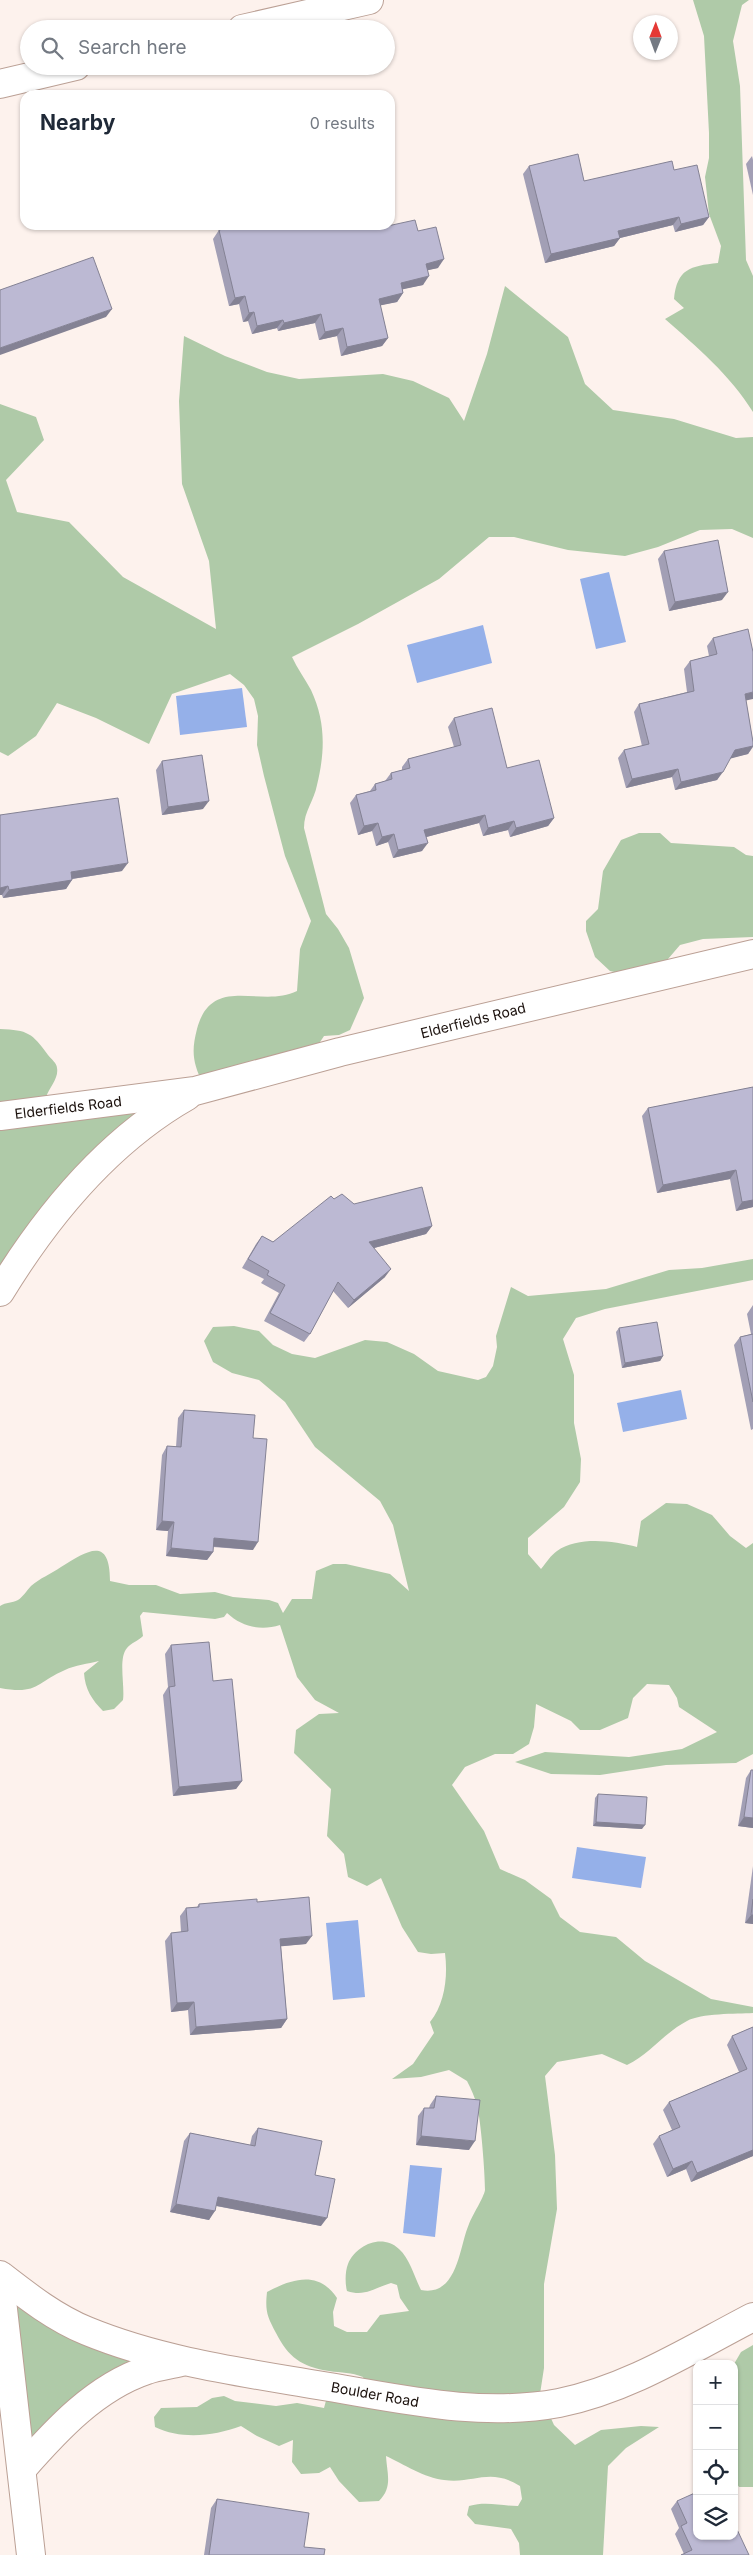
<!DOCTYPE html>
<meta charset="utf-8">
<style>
body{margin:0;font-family:Inter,sans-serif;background:#f6f6f7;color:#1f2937}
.controls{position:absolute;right:15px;bottom:15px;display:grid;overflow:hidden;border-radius:10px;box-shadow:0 1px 4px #0004}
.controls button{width:45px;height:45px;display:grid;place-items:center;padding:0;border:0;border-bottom:1px solid #e0e1e3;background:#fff;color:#1f2937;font:25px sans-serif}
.compass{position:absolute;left:633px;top:15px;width:45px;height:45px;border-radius:50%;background:#fff;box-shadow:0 1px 4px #0004;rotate:1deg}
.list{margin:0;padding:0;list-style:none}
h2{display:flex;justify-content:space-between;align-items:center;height:65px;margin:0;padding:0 20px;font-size:21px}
h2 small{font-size:16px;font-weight:400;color:#747a83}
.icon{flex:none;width:28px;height:28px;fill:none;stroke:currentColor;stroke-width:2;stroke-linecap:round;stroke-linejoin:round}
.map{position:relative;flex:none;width:753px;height:2555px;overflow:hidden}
.search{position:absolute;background:#fff;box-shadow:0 1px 4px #0004;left:20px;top:20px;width:375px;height:55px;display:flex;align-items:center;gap:12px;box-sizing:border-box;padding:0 18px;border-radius:28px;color:#747a83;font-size:19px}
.panel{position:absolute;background:#fff;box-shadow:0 1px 4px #0004;left:20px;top:90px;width:375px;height:140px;border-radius:15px}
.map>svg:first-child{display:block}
.green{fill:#afcaa8}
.water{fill:#95b0e9}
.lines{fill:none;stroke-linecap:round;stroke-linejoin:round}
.street-casing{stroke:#bba095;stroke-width:30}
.secondary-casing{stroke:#bba095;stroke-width:30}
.street{stroke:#fff;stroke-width:28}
.secondary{stroke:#fff;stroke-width:28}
.wall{fill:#a29fb5}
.shaded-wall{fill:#848294}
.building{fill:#bcb9d3;stroke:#848294}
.labels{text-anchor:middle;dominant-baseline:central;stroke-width:4;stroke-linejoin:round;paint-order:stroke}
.street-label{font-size:14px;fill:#1c120e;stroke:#fff}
</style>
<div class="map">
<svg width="753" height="2555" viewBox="0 0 753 2555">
<rect width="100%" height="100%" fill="#fdf2ed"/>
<g class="green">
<path d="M693,0H749L742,5L733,41L740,86L746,260L753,276V412C730,375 697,347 665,319L684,308L674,299C677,269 690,266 718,263L721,246L709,214L705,177L709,158V133L704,36Z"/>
<path d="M505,286L568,337L585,384L613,410L674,419L736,438L753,437V538L732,529L700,530L658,547L625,556L568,550L514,537H489L439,579L358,624L292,657C297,668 305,679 311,690C326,722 325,752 317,785C314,801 304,811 304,828L326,914L338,929L349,948L364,998L350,1030L339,1035L324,1036L318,1045L203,1084C193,1063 191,1052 197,1029C212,973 261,1009 297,991L300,949L311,921L285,856L264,776L257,745L258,716L254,699L244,685L230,674L172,694L149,744L96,718L57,703L36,736L8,756L0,752V404L36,417L44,440L6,480L17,512L69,522L123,577L216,629L209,561L182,484L179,401L184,336L225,356L267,372L299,379L383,374L413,381L449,398L464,421L487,354Z"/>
<polygon points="639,833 660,833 671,843 734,847 746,855 753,856 753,937 703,939 680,945 668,959 647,973 623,974 610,971 595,957 586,931 586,921 598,909 603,871 621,840"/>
<path d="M0,1029C28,1030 32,1033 48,1055C51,1059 57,1063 57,1068C59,1078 49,1088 46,1097L174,1094L0,1292Z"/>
<path d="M753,1259V1280L605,1309L576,1318L563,1339L574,1375V1423L581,1459L580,1482L564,1507L528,1538V1554L541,1569C546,1563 551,1555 557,1551C579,1536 613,1541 637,1547L641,1521L666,1503L687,1504L712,1515L730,1536L746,1548L753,1543V1754L736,1763L666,1765L600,1775L551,1774L515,1762L545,1752L629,1757L682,1749L717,1732L679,1707L677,1698L669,1685L647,1684L633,1698L628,1718L600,1730H580L571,1721L536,1704L534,1727L529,1744L513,1754H495L465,1767L452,1785L484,1831L500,1869L525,1880L551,1899L560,1917L580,1932L616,1937L645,1961L711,1999L753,2007V2013C736,2014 701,2013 687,2021C664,2033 650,2054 627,2065L602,2054L557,2062L545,2076L555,2155L557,2209L544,2284V2368L540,2394L554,2425L575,2445L601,2430L641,2426L659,2427L626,2448L608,2466L603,2555H520L519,2543L511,2529L475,2524L467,2515L469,2506C487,2501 500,2506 518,2506L522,2499L520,2486C489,2467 475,2484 444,2480C425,2478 403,2464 386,2456C387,2474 393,2487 379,2501L359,2502L339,2481L330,2467L319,2473L301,2474L292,2462L293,2440L279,2446L257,2436L241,2426C214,2436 182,2440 155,2427L154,2417L161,2408L197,2407L212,2398L224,2396L235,2401L276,2406L297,2403L324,2408L327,2397L366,2387L363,2377C351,2372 342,2373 329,2371C302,2367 288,2357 276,2333C267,2316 265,2311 267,2292C292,2279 318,2270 337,2298L333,2312L334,2326L347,2332H367L380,2315L409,2311L400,2298L397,2285L391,2283C374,2288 365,2297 347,2291C345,2284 345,2271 348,2264C356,2245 382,2233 399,2249C410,2259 414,2276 421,2290C458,2297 459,2247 469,2224C472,2216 484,2197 485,2190C485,2174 481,2120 477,2106C475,2097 471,2089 467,2081L449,2070L421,2077L392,2079L413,2064L434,2033L430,2022C445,2004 448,1976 445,1953L431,1954L418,1952L402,1927L381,1878L367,1886L348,1877L344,1854L327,1836L331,1789L294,1753L296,1730L319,1714L339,1713L315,1700L297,1677L280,1625C261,1631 242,1627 227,1613L224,1617L215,1619L143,1612L140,1616L143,1636C138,1641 131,1643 127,1648C118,1658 125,1686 123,1700L114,1709L103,1711C92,1700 85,1689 84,1673L99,1661C88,1664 75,1665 65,1670C35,1683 38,1695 0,1688V1606C6,1602 12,1603 18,1600C23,1597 27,1590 31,1586C40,1578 51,1574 61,1567C87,1551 110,1535 110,1581L129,1585H156L180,1594L215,1592L233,1597L269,1600L278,1603L283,1613L292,1599H312L316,1571L333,1564H346L390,1574L409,1591L393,1525L380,1501L315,1447L285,1402L259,1380L232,1373L213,1362L204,1341L213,1327L234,1326L259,1331L273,1345L292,1354L315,1358L365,1340L387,1342L414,1354L438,1371L478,1380L486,1377L493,1366L497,1347L496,1336L511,1287L528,1296L606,1289L669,1270L702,1268Z"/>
<polygon points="0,2283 147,2370 22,2469"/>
<polygon points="753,2345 753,2487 739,2487 734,2480 734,2364 741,2352"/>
</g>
<g class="water">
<polygon points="609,572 626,642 596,649 580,579"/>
<polygon points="483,625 492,663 417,683 407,645"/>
<polygon points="242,688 247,727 180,735 176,696"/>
<polygon points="681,1390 687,1419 623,1432 617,1403"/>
<polygon points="577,1847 646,1857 641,1888 572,1878"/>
<polygon points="358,1920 365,1997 333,2000 326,1923"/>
<polygon points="410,2165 442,2168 435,2237 403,2233"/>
</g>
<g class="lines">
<defs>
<g id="street">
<polyline points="0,1116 195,1091 340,1052 753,954"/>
<path d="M0,1292C47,1215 108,1141 187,1096"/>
<path d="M0,2275C27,2296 55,2318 87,2331C160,2361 240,2372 317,2385C398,2398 478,2418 559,2403C629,2389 691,2349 753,2317"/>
<polyline points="0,2283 31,2555"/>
<path d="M22,2469C57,2429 96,2387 147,2370C158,2366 170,2365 181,2362"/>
</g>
<g id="secondary">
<polyline points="242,29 369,0"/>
<polyline points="0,84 76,66"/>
</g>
</defs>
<use href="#street" class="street-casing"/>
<use href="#secondary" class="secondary-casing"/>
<use href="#street" class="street"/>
<use href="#secondary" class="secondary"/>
</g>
<g class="wall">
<polygon points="752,156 753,160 753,195 746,164"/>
<polygon points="529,166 584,181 674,170 709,217 703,225 675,232 673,225 620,238 614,246 545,263 523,174"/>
<polygon points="383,227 418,231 438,268 427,270 423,285 402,289 403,293 397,302 380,305 388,338 382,346 341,356 337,336 319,340 315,323 278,331 277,328 252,334 248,321 243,322 239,304 229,306 213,239 219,230"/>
<polygon points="664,551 722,600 669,611 658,559"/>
<polygon points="713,638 746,701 753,742 753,747 748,754 730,758 717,780 675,790 672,777 626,788 618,758 624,750 642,746 634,712 639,704 687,692 684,669 690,661 709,656 707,646"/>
<polygon points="454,718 507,768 554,818 548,826 510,837 508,830 483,836 479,823 426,837 422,851 393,858 388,842 376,846 372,831 358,835 350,803 356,795 370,791 375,784 385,781 391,773 402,770 402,767 408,759 454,747 448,727"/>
<polygon points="162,761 203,809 162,815 156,770"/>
<polygon points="0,815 122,871 72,879 66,889 3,898 2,895"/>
<polygon points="753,1087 753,1207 736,1211 730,1179 657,1193 642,1116 648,1108"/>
<polygon points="334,1199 432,1226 426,1234 374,1248 385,1277 348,1308 333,1291 310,1334 304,1342 264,1321 279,1293 261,1283 264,1279 242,1268 256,1244 262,1236 273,1242"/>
<polygon points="753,1305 753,1429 751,1430 734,1345 740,1337 751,1334 747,1314"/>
<polygon points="619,1328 663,1356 660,1361 622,1368 616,1332"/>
<polygon points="184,1410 253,1438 253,1550 213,1547 213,1552 207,1560 166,1556 168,1531 156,1530 162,1455 167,1446 176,1447 178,1418"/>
<polygon points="171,1645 213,1681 242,1781 236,1789 173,1796 163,1695 168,1687 165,1654"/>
<polygon points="751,1770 753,1828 738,1826 746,1778"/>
<polygon points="598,1794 642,1829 593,1826 595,1798"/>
<polygon points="753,1866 753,1924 745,1923"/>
<polygon points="257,1902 306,1944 281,1946 287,2019 281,2028 190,2035 188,2010 171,2012 165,1941 171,1933 181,1932 180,1916 186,1908 197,1907 199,1904"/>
<polygon points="753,2027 753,2156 691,2182 686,2169 667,2177 653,2144 659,2136 672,2130 663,2110 669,2102 739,2072 727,2045 732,2036"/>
<polygon points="436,2096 469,2150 416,2145 418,2116 424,2108 429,2108 430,2105"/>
<polygon points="258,2128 315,2175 321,2226 216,2206 209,2220 170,2212 184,2141 190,2133 250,2145 252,2136"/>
<polygon points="217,2499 304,2547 324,2555 204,2555 211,2508"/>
<polygon points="677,2501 749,2555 684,2554 675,2534 679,2528 671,2509"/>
</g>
<g class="shaded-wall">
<polygon points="679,217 673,225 620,238 614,246 545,263 551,254 618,231"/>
<polygon points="709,217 703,225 675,232 681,224"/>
<polygon points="444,259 438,268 420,272 426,264"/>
<polygon points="429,276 423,285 395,291 401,283"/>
<polygon points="403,293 397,302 373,307 379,299"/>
<polygon points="245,296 239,304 229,306 235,298"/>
<polygon points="112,309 106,317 0,355 0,348"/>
<polygon points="254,312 248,321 243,322 249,313"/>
<polygon points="321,314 315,323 278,331 284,323"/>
<polygon points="283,320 277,328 252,334 257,326"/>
<polygon points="343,328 337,336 319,340 325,332"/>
<polygon points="388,338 382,346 341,356 347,347"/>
<polygon points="728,592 722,600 669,611 675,602"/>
<polygon points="753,692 753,699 739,702 745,694"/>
<polygon points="753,746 748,754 729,759 735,750"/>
<polygon points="678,769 672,777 626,788 632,779"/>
<polygon points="723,772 717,780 675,790 681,782"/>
<polygon points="209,801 203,809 162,815 168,807"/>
<polygon points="485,815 479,823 419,839 424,830"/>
<polygon points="554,818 548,826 510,837 516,828"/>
<polygon points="514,821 508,830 483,836 488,828"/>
<polygon points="378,823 372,831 358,835 364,826"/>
<polygon points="394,834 388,842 376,846 382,837"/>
<polygon points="428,843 422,851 393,858 398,850"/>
<polygon points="128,863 122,871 65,880 71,872"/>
<polygon points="72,880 66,889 3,898 9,890"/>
<polygon points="8,886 2,895 0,895 0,888"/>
<polygon points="736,1170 730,1179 657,1193 663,1185"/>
<polygon points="753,1200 753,1207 736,1211 742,1202"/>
<polygon points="432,1226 426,1234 363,1251 369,1242"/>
<polygon points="391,1269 385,1277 348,1308 354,1300"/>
<polygon points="663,1356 660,1361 622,1368 625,1363"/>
<polygon points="162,1521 174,1522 168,1531 156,1530"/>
<polygon points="214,1538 258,1542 253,1550 208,1546"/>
<polygon points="171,1548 213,1552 207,1560 166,1556"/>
<polygon points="242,1781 236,1789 173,1796 179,1787"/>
<polygon points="744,1817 753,1818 753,1828 738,1826"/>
<polygon points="596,1822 645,1825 642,1829 593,1826"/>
<polygon points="751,1915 753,1915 753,1924 745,1923"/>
<polygon points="312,1936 306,1944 274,1947 280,1939"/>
<polygon points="194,2002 188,2010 171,2012 177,2003"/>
<polygon points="287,2019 281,2028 190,2035 196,2027"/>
<polygon points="421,2136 475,2141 469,2150 416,2145"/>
<polygon points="753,2150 753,2156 691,2182 697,2173"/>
<polygon points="692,2161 686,2169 667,2177 673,2169"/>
<polygon points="218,2197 327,2218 321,2226 212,2205"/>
<polygon points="176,2204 215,2211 209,2220 170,2212"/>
</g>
<g class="building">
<polygon points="578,154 584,181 672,161 674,170 697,165 709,217 681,224 679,217 618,231 620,238 551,254 529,166"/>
<polygon points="415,220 418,231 436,227 444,259 426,264 429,276 401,283 403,293 379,299 388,338 347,347 343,328 325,332 321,314 284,323 283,320 257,326 254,312 249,313 245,296 235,298 219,230 240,225 266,225 267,229 282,225 383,225 383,227"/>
<polygon points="93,257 112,309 0,348 0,290"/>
<polygon points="718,540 728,592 675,602 664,551"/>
<polygon points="748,629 753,652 753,692 745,694 753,742 753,746 735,750 723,772 681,782 678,769 632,779 624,750 649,744 639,704 694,691 690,661 717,654 713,638"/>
<polygon points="492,708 507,768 539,760 554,818 516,828 514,821 488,828 485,815 424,830 428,843 398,850 394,834 382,837 378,823 364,826 356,795 376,790 375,784 392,779 391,773 410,768 408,759 461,745 454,718"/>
<polygon points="202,755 209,801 168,807 162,761"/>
<polygon points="118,798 128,863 71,872 72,880 9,890 8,886 0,888 0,815"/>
<polygon points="753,1087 753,1200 742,1202 736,1170 663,1185 648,1108"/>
<polygon points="422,1187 432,1226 369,1242 391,1269 354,1300 338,1282 310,1334 270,1313 285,1285 267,1275 269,1271 248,1259 262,1236 273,1242 331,1196 334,1199 342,1194 354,1204"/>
<polygon points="657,1322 663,1356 625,1363 619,1328"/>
<polygon points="753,1334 753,1402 740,1337"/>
<polygon points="184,1410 255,1415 253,1438 267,1439 258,1542 214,1538 213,1552 171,1548 174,1522 162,1521 167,1446 181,1447"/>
<polygon points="209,1642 213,1681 232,1679 242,1781 179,1787 169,1687 175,1686 171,1645"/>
<polygon points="751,1770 753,1770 753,1818 744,1817"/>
<polygon points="598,1794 647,1797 645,1825 596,1822"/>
<polygon points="309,1897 312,1936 280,1939 287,2019 196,2027 194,2002 177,2003 171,1933 188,1931 186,1908 199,1907 199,1904 257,1899 257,1902"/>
<polygon points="753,1899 753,1915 751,1915"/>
<polygon points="753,2027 753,2150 697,2173 692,2161 673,2169 659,2136 680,2127 669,2102 747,2069 732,2036"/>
<polygon points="436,2096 480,2100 475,2141 421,2136 424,2108 434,2108"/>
<polygon points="258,2128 322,2141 315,2175 335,2179 327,2218 218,2197 215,2211 176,2204 190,2133 255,2146"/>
<polygon points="697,2492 697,2536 734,2536 734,2523 749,2555 681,2555 692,2550 681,2526 687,2523 677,2501"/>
<polygon points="217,2499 309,2513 304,2547 325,2549 324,2555 209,2555"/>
</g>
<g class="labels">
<g class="street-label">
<text transform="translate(473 1020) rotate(-14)">Elderfields Road</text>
<text transform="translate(68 1107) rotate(-7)">Elderfields Road</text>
<text transform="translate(375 2394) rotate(10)">Boulder Road</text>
</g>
</g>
</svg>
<div class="controls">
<button>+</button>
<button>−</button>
<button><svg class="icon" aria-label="locate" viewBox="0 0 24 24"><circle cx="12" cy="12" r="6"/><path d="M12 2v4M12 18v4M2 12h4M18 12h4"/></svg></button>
<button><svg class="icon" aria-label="layers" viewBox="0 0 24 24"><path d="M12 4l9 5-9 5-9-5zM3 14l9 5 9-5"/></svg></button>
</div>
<svg class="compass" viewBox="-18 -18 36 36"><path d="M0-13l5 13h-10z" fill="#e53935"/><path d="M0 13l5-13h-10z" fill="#747a83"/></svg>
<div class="search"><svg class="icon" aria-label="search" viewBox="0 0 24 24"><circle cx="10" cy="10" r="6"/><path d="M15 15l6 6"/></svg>Search here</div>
<section class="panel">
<h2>Nearby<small>0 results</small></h2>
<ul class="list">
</ul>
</section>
</div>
